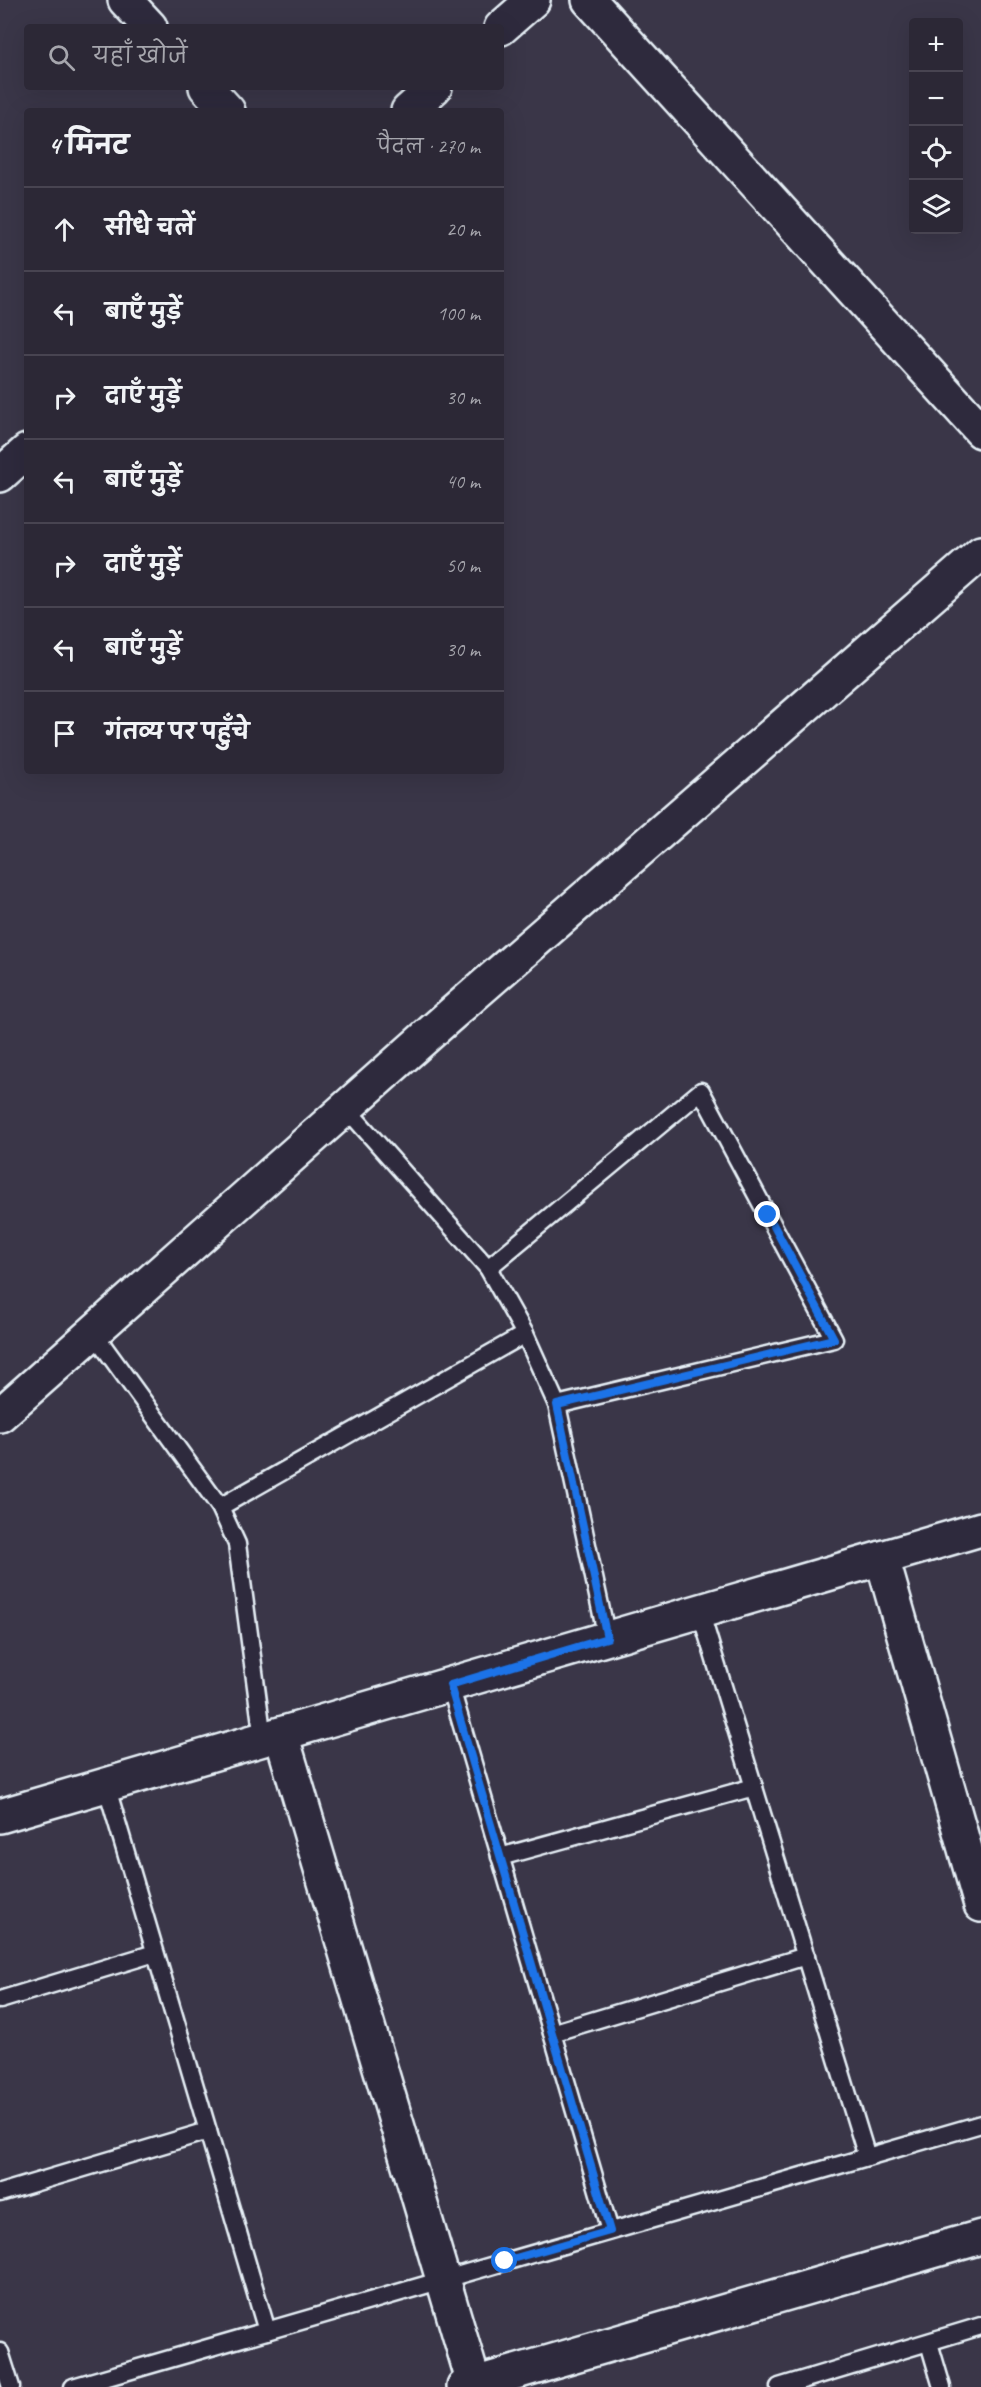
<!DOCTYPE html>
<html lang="hi">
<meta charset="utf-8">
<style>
body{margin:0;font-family:Caveat,"Playpen Sans Deva",sans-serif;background:#383442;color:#f1f3f6}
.controls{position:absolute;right:18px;top:18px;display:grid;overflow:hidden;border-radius:6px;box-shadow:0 6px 24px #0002}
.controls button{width:54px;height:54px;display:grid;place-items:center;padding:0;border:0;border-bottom:2px solid #484451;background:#2c2836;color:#f1f3f6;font:30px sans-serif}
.stop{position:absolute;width:18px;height:18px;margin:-14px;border:4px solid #1a73e8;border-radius:50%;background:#fff}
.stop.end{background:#1a73e8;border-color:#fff;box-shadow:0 2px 6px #0008}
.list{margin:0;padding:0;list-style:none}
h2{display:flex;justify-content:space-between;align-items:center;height:78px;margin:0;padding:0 24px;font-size:26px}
h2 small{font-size:20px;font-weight:400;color:#a6a6ad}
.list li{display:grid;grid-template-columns:39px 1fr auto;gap:18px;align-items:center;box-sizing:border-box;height:84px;padding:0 24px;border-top:2px solid #484451}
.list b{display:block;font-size:22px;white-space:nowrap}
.list em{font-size:20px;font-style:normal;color:#a6a6ad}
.icon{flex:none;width:33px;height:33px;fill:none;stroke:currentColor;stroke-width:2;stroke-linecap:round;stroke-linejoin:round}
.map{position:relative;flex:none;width:981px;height:2387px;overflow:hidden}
.search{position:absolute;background:#2c2836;box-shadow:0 6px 24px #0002;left:24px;top:24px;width:480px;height:66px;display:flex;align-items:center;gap:15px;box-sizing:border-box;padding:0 21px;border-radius:6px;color:#a6a6ad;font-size:22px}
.panel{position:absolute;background:#2c2836;box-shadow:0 6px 24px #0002;left:24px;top:108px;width:480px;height:666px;border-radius:6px}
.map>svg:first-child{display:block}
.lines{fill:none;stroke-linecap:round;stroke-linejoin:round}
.service-casing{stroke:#e8f1f8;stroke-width:21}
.minor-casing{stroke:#e8f1f8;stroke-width:38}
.tertiary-casing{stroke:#e8f1f8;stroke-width:38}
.service{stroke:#2f2a3d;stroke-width:16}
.minor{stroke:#2f2a3d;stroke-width:33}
.tertiary{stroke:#2f2a3d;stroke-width:33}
.route{stroke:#1a73e8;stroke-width:8}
</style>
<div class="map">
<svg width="981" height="2387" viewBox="0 0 981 2387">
<rect width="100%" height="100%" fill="#3a3648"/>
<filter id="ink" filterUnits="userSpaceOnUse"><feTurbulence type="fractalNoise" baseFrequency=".0167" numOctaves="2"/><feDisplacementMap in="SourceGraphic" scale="12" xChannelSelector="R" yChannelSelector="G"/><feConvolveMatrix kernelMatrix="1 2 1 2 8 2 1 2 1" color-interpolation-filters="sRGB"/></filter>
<g filter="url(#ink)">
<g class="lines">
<defs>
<g id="service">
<polyline points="346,1108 488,1268 525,1334 557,1405 607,1638"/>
<polyline points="488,1268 701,1091 834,1339 557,1405"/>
<polyline points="93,1332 220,1507 237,1544 263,1739"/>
<polyline points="220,1507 525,1334"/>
<polyline points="700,1611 867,2157"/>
<polyline points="450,1685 610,2231"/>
<polyline points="106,1785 267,2331"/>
<polyline points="500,1857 754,1787"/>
<polyline points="0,2000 155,1953"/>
<polyline points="552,2033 806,1956"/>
<polyline points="0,2193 208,2131"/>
<polyline points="929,2343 942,2387"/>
<polyline points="0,2352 11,2387"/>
<polyline points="73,2387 981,2124"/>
<polyline points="779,2387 981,2326"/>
</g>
<g id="minor">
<polyline points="125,0 150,27"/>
<polyline points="589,0 981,431"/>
<polyline points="206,87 228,111"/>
<polyline points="0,1415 447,1018 981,553"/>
<polyline points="882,1558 981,1905"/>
<polyline points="281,1734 475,2387"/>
<polyline points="0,1816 981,1529"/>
</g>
<g id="tertiary">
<polyline points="501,28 533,0"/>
<polyline points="408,111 435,87"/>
<polyline points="0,475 27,451"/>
<polyline points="464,2387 981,2237"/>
</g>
</defs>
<use href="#service" class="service-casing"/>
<use href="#minor" class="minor-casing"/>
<use href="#tertiary" class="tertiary-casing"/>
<use href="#service" class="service"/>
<use href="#minor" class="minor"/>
<use href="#tertiary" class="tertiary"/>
</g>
</g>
<g class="lines" filter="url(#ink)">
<polyline class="route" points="505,2261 610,2231 450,1685 607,1638 557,1405 834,1339 768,1215"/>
</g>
</svg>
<div class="controls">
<button>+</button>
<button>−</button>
<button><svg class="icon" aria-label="locate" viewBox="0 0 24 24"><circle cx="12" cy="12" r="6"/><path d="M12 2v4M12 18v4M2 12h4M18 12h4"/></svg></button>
<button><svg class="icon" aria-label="layers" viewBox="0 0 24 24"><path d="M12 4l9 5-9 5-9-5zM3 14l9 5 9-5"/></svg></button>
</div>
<div class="stop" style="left:505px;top:2261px"></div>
<div class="stop end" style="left:768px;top:1215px"></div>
<div class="search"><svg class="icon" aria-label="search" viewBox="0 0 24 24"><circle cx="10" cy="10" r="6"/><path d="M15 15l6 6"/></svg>यहाँ खोजें</div>
<section class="panel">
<h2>4 मिनट<small>पैदल · 270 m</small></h2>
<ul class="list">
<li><svg class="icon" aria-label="ahead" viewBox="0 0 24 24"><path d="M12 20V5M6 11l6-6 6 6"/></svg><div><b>सीधे चलें</b></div><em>20 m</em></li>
<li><svg class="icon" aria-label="left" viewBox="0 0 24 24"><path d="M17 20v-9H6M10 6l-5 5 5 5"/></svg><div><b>बाएँ मुड़ें</b></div><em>100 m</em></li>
<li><svg class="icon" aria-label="right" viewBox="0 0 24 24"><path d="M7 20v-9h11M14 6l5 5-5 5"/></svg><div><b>दाएँ मुड़ें</b></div><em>30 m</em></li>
<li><svg class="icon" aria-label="left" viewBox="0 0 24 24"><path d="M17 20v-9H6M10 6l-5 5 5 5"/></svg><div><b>बाएँ मुड़ें</b></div><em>40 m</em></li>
<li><svg class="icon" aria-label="right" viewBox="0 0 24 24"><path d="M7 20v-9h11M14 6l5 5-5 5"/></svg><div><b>दाएँ मुड़ें</b></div><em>50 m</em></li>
<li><svg class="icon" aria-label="left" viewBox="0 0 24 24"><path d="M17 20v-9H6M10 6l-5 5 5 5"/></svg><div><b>बाएँ मुड़ें</b></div><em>30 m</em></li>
<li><svg class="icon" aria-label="arrive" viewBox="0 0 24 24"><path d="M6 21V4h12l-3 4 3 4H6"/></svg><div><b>गंतव्य पर पहुँचे</b></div></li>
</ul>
</section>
</div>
